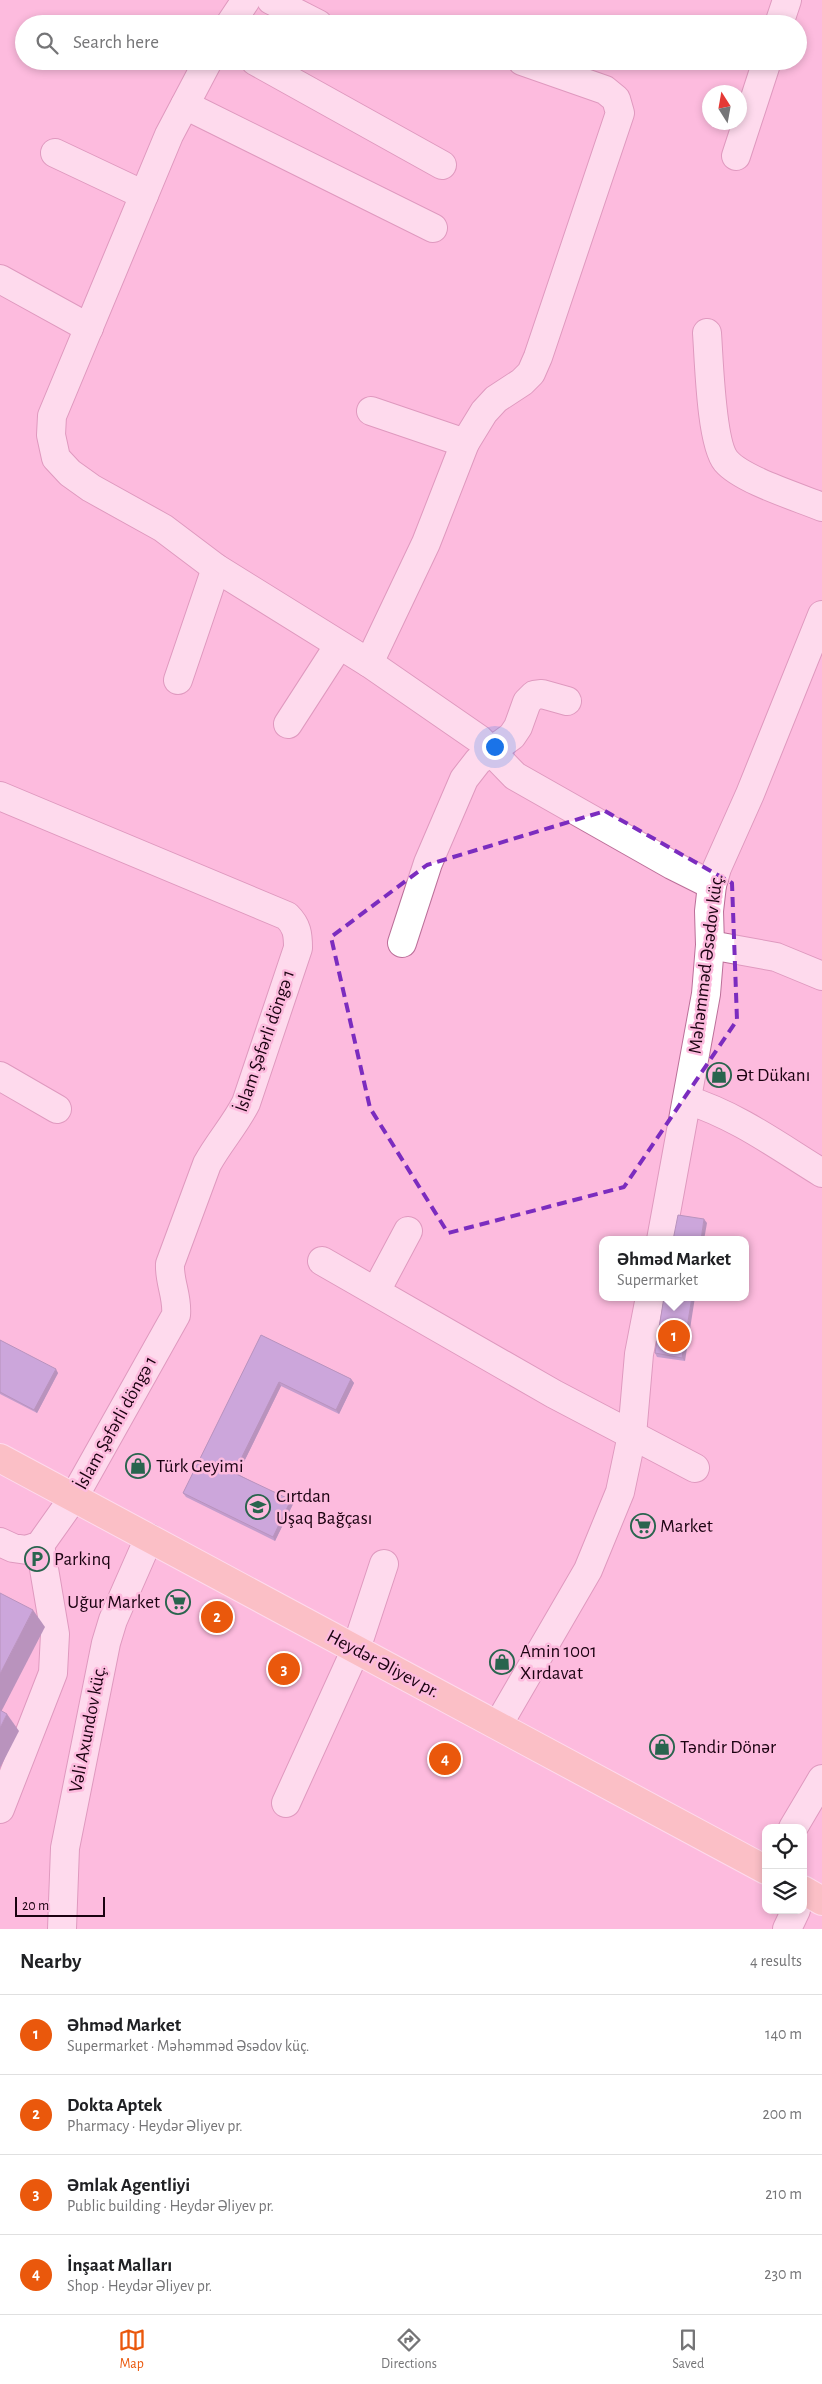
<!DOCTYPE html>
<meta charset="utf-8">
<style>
body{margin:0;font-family:"Alegreya Sans",sans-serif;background:#f6f6f6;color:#202124}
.controls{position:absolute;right:15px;bottom:15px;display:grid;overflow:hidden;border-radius:10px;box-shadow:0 2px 8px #0003}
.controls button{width:45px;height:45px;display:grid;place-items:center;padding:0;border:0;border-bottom:1px solid #e0e0e0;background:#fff;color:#202124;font:25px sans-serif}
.compass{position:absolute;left:702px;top:85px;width:45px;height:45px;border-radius:50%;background:#fff;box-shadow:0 2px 8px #0003;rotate:349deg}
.scale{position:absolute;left:15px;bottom:12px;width:90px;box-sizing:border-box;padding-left:5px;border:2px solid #1b0211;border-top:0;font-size:14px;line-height:18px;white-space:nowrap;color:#1b0211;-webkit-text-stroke:4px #fdbbde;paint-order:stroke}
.you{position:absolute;left:494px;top:746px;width:18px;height:18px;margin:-12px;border:4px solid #fff;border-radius:50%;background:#1a73e8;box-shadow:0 0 0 8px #1a73e833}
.badge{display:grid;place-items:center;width:32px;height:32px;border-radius:50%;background:#ea580c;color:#fff;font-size:16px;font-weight:700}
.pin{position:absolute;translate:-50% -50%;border:2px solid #fff;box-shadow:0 1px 5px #0006}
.popup{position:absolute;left:599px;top:1236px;width:150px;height:65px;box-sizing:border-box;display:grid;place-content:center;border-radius:10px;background:#fff;filter:drop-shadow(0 1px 4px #0005);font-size:16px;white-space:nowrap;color:#757577}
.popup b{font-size:19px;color:#202124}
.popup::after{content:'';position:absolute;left:50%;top:100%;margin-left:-10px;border:10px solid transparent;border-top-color:#fff}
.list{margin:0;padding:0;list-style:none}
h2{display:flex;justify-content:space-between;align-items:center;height:65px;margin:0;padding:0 20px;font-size:21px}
h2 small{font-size:16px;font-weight:400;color:#757577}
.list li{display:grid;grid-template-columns:32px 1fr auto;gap:15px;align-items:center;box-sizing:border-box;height:80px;padding:0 20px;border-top:1px solid #e0e0e0}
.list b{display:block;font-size:19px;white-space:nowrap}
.list p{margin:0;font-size:16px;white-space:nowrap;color:#757577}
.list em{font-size:16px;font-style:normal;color:#757577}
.icon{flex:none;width:28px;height:28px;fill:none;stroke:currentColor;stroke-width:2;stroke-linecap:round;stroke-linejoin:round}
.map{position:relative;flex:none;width:822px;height:1929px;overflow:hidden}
.search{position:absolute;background:#fff;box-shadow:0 2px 8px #0003;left:15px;right:15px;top:15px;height:55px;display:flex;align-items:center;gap:12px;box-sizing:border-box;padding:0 18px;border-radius:28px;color:#757577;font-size:19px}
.sheet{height:385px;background:#fff}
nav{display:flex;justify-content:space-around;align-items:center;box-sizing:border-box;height:70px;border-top:1px solid #e0e0e0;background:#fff;font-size:14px;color:#757577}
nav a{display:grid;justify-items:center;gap:2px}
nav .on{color:#ea580c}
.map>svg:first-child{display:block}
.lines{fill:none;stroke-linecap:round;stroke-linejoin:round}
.minor-casing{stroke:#bb6f99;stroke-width:30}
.major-casing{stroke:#fff;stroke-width:30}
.minor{stroke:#fff;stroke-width:28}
.major{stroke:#f9c3a9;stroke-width:28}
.wall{fill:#7d78b9}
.shaded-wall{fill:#666296}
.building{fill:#918cd7;stroke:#666296}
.marked{fill:none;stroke:#7b2cbf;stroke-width:4;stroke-dasharray:10 6;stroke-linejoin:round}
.labels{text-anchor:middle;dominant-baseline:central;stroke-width:5;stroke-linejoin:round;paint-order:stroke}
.street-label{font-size:19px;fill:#1b0211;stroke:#fdbbde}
.poi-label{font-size:19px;fill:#1b0211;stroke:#fdbbde;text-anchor:start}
</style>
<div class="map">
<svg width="822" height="1929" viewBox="0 0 822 1929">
<rect width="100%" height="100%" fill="#fdbbde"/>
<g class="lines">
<defs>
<g id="minor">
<polyline points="271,0 318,24"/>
<polyline points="230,24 246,0"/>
<polyline points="779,24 787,0"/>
<polyline points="208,61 169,135 52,416 51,435 56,458 70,473 91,488 163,528 216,568 369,663 479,739 515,776 672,865 712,885"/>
<polyline points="255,61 442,165"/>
<polyline points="185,105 433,228"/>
<polyline points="55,153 144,195"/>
<polyline points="736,156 767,61"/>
<polyline points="0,279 89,328"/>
<path d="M707,333C709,360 711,443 726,461C742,480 798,497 822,507"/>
<polyline points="371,411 465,443"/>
<polyline points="369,663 426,543 465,443 484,412 496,399 522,382 531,373 538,357 620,113 616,99 605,90 522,61"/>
<polyline points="178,680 216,568"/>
<polyline points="288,724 339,645"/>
<path d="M0,796L287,916C297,926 298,934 298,948L246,1103C235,1125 219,1142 207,1164L170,1264C169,1282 178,1297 176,1315L74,1497L40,1545L27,1550L13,1548L0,1542"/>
<polyline points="402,943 428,863 464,779 478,761 512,736 518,727 527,702 534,695 542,694 567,701"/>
<polyline points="710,945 776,957 822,976"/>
<polyline points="0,1076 57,1109"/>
<path d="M687,1100C736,1115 778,1146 822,1173"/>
<polyline points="661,1240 706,994 710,945 709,911 712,885 717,868 750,794 822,615"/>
<polyline points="322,1261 554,1394 695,1468"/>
<polyline points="376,1291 408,1231"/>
<polyline points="498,1725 588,1570 620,1492 632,1435 639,1354 650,1297"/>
<polyline points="286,1803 356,1649 384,1564"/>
<polyline points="0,1809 53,1673 55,1634 40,1545"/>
<polyline points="793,1828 822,1779"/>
<polyline points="62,1929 65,1848 106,1643 113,1620 149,1538"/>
<polyline points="787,1929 796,1910"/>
</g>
<g id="major">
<polyline points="0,1458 766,1870"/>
<polyline points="803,1890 822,1901"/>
</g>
</defs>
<use href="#minor" class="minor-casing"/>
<use href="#major" class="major-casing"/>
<use href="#minor" class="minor"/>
<use href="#major" class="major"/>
</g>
<g class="wall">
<polygon points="664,1297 685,1361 657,1357 655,1353"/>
<polygon points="261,1335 351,1379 354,1383 339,1414 281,1386 238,1474 293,1504 275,1541 186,1497 183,1493"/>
<polygon points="0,1340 58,1373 37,1413 0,1394"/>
</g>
<g class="shaded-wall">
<polygon points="704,1219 707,1223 704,1240 701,1240"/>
<polygon points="692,1297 695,1297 685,1361 682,1358"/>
<polygon points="56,1369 58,1373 37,1413 34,1410"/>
<polygon points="351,1379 354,1383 339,1414 336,1410"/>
<polygon points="279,1382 281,1386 237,1476 234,1473"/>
<polygon points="291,1500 293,1504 275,1541 273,1537"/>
<polygon points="33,1610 45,1627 0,1714 0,1674"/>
<polygon points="7,1714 19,1731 0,1768 0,1728"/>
</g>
<g class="building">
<polygon points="678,1215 704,1219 701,1240 673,1240"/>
<polygon points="664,1297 692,1297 682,1358 655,1353"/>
<polygon points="261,1335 351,1379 336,1410 279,1382 234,1473 291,1500 273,1537 183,1493"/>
<polygon points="0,1340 56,1369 34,1410 0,1392"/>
<polygon points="0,1593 33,1610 0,1674"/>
<polygon points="0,1710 7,1714 0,1728"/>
</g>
<path d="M0 0H822V1929H0ZM605,811L732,883L737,1020L624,1187L448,1233L370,1108L331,937L427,865Z" fill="#fdbbde" fill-opacity=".55" fill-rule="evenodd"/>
<path class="marked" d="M605,811L732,883L737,1020L624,1187L448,1233L370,1108L331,937L427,865Z"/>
<defs>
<symbol id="shop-ring" viewBox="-11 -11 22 22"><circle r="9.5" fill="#fdbbde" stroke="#29644e" stroke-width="1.5"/><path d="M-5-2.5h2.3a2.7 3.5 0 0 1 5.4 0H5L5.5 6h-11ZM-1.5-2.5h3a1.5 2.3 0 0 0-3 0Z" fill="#29644e"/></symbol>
<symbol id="school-ring" viewBox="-11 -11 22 22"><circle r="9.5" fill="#fdbbde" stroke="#29644e" stroke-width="1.5"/><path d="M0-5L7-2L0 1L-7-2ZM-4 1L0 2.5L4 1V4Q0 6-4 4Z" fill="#29644e"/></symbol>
<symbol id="supermarket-ring" viewBox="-11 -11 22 22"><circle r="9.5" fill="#fdbbde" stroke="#29644e" stroke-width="1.5"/><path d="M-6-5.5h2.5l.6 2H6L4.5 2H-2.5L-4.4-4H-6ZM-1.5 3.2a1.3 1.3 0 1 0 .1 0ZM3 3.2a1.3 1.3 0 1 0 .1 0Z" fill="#29644e"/></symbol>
<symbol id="parking-ring" viewBox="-11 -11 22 22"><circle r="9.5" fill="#fdbbde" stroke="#29644e" stroke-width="1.5"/><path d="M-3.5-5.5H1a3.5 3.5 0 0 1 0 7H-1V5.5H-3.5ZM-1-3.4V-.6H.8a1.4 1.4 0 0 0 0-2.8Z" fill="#29644e"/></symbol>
</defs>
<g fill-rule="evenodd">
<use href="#shop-ring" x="705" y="1061" width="28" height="28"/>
<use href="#shop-ring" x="124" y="1452" width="28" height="28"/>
<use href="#school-ring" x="244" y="1493" width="28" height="28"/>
<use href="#supermarket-ring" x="629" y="1512" width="28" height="28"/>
<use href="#parking-ring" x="23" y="1545" width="28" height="28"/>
<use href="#supermarket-ring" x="164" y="1588" width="28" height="28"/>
<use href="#shop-ring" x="488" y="1648" width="28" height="28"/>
<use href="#shop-ring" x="648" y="1733" width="28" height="28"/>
</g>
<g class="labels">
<g class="street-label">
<text transform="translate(706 964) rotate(-83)">Məhəmməd Əsədov küç.</text>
<text transform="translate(265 1041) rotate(-71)">İslam Şəfərli döngə 1</text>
<text transform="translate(116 1423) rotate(-61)">İslam Şəfərli döngə 1</text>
<text transform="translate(383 1664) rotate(28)">Heydər Əliyev pr.</text>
<text transform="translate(88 1729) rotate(-79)">Vəli Axundov küç.</text>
</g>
<g class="poi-label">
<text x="736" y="1075">Ət Dükanı</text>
<text x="156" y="1466">Türk Geyimi</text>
<text x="276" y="1496">Cırtdan<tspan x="276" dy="22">Uşaq Bağçası</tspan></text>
<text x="660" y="1526">Market</text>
<text x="54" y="1559">Parkinq</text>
<text x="160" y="1602" text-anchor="end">Uğur Market</text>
<text x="520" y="1651">Amin 1001<tspan x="520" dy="22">Xırdavat</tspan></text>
<text x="680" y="1747">Təndir Dönər</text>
</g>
</g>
</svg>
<div class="controls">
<button><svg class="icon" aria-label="locate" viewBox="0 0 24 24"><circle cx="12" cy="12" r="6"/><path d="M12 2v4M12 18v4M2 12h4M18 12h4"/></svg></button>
<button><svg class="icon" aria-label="layers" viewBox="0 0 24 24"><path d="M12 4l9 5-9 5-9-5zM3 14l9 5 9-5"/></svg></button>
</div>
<svg class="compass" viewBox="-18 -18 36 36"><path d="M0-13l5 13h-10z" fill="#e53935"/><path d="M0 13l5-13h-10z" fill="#757577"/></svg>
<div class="scale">20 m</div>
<div class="you"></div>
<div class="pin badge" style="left:674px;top:1336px">1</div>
<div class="popup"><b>Əhməd Market</b>Supermarket</div>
<div class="pin badge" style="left:217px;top:1617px">2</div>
<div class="pin badge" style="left:284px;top:1669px">3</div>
<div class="pin badge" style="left:445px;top:1759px">4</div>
<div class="search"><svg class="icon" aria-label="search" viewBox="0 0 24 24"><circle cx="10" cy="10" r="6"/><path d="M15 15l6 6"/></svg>Search here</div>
</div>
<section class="sheet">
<h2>Nearby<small>4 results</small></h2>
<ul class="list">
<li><span class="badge">1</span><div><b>Əhməd Market</b><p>Supermarket · Məhəmməd Əsədov küç.</p></div><em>140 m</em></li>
<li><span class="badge">2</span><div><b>Dokta Aptek</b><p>Pharmacy · Heydər Əliyev pr.</p></div><em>200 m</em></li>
<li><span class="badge">3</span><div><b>Əmlak Agentliyi</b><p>Public building · Heydər Əliyev pr.</p></div><em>210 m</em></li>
<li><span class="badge">4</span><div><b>İnşaat Malları</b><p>Shop · Heydər Əliyev pr.</p></div><em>230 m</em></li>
</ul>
</section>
<nav>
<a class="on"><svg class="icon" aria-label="map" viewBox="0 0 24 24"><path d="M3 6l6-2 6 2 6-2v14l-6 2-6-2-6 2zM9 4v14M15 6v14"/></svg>Map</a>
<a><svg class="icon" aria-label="directions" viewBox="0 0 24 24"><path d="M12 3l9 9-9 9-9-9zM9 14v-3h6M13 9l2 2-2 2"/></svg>Directions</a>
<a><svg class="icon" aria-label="saved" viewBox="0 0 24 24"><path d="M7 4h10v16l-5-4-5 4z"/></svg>Saved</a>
</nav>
